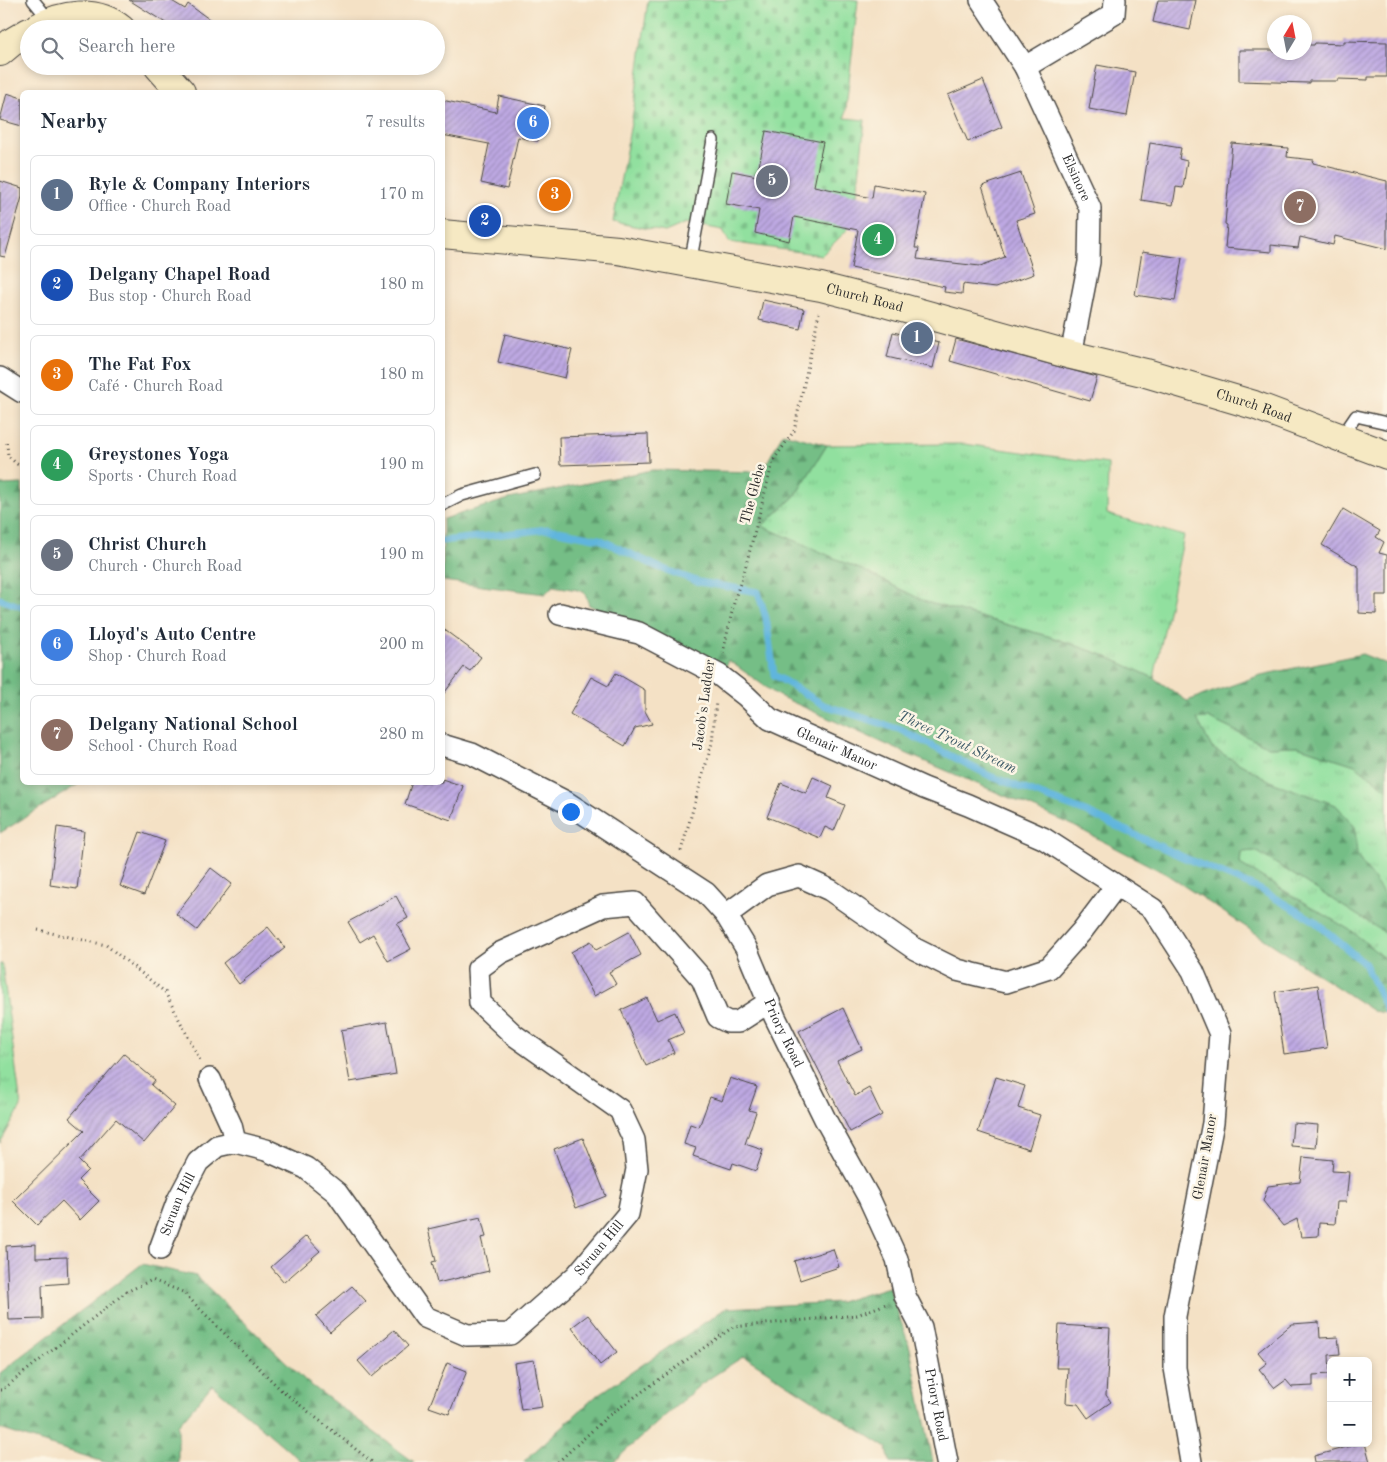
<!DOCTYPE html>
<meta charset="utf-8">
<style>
body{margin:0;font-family:"Old Standard TT",serif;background:#f2f2f3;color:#1f2937}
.controls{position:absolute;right:15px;bottom:15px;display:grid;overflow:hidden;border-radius:8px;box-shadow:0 2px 8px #0003}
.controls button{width:45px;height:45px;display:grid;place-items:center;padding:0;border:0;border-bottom:1px solid #e0e1e3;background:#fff;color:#1f2937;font:25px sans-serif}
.compass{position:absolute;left:1267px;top:15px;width:45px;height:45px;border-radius:50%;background:#fff;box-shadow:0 2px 8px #0003;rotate:10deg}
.you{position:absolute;left:570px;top:811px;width:18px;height:18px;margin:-12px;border:4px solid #fff;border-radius:50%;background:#1a73e8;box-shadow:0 0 0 8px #1a73e833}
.badge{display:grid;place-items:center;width:32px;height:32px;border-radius:50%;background:#2563eb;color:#fff;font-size:16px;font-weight:700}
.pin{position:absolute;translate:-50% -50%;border:2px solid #fff;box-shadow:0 1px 5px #0006}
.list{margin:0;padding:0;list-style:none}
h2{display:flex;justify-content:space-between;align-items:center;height:65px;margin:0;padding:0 20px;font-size:21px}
h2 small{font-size:16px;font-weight:400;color:#747a83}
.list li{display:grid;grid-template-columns:32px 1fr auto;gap:15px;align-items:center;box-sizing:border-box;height:80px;margin:0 10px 10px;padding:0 10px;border:1px solid #e0e1e3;border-radius:8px}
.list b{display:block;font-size:19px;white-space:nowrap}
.list p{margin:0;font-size:16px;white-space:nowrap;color:#747a83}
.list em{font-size:16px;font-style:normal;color:#747a83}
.icon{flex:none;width:28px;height:28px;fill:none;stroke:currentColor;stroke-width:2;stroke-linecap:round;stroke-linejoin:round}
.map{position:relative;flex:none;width:1387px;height:1462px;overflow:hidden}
.search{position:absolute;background:#fff;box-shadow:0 2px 8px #0003;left:20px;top:20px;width:425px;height:55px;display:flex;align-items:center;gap:12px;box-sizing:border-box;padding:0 18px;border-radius:28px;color:#747a83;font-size:19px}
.panel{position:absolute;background:#fff;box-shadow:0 2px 8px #0003;left:20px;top:90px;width:425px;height:695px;border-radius:8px}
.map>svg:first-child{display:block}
.grass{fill:url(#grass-tufts);stroke:#5e8665}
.forest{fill:url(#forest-firs);stroke:#507458}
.cemetery{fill:url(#cemetery-stones);stroke:#5e8665}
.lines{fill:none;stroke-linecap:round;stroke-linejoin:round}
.stream{stroke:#61b5dd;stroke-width:7}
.building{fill:url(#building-hatch)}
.lane-casing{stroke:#494642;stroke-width:14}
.street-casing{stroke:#494642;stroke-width:24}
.secondary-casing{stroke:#494642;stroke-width:30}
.path{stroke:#494642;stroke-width:3;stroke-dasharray:1 4;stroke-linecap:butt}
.lane{stroke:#fff;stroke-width:11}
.street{stroke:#fff;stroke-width:21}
.secondary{stroke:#f6e9c3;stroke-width:28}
.labels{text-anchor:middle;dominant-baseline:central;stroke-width:5;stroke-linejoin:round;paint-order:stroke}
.street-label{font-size:14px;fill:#2b2b2b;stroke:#fcf5e5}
.water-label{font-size:15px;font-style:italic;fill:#3e5b69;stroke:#fcf5e5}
</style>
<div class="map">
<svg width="1387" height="1462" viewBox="0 0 1387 1462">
<defs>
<pattern id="grass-tufts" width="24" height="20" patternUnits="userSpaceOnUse" patternTransform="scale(1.25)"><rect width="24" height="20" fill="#91e09f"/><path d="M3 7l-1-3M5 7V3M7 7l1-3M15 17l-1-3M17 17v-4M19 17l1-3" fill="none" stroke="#7dc089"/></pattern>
<pattern id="forest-firs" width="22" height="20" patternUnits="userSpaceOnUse" patternTransform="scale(1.25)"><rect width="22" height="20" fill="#74be86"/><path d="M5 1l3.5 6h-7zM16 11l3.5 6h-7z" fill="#5f9b6e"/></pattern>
<pattern id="cemetery-stones" width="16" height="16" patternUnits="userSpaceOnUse" patternTransform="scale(1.25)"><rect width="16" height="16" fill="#91e09f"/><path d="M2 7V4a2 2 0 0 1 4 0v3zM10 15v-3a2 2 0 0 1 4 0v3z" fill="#7dc089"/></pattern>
<pattern id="building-hatch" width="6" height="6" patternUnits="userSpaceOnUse" patternTransform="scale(1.25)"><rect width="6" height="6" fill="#bea9e3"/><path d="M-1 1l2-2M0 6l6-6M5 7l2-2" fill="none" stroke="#9b8ab8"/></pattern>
</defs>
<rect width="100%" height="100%" fill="#fcf5e5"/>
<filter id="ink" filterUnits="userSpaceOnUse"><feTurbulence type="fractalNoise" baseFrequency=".02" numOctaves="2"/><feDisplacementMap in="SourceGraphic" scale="10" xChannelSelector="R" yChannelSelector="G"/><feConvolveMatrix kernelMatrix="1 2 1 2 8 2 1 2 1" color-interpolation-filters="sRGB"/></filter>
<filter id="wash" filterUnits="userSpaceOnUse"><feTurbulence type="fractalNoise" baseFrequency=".0096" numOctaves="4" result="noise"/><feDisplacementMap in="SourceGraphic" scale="20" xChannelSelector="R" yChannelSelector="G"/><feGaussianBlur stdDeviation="1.12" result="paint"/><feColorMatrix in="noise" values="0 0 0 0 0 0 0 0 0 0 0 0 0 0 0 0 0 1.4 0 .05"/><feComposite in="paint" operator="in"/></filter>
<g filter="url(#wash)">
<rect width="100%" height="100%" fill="#f4e1c5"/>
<g class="grass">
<polygon points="964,444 1108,464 1107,514 1184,536 1154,678 1103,655 1051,637 926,602 866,572 762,526 795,496 827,445"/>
<polygon points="1196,718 1208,718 1269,747 1297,746 1355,765 1387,789 1387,899 1357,856 1355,827 1336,805 1274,783 1212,748"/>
<polygon points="1256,851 1387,934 1387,961 1353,932 1240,864 1241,852"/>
<polygon points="0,964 2,964 21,1107 0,1143"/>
</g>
<g class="forest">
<polygon points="783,433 827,445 795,496 762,526 866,572 926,602 1051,637 1103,655 1154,678 1187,701 1261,675 1362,654 1387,664 1387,789 1355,765 1297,746 1269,747 1208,718 1197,719 1212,748 1274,783 1336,805 1355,827 1357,856 1387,899 1387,934 1256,851 1241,852 1240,864 1353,932 1387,961 1387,1013 1373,1011 1166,874 1068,823 903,752 777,695 728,660 724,672 709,662 589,605 584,591 553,586 545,594 443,581 443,519 509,499 652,470 762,472"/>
<polygon points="22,484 22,782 80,783 0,833 0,485"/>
<polygon points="142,1264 196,1276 307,1382 414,1462 302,1462 212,1385 178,1425 178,1462 104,1462 0,1429 0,1373"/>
<polygon points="889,1287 910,1348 933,1462 890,1462 887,1448 744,1356 701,1384 613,1462 523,1462 595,1397 726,1308 840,1302"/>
</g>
<polygon class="cemetery" points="648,0 858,0 845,118 865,120 854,223 822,255 729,242 723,230 686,223 665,232 613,222 634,107"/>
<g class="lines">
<g class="stream">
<polyline points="442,541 548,529 599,539 658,567 699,582 758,592 766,618 774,675 824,705 901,730 990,776 1088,813 1185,858 1259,889 1313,920 1365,964 1387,1011"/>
<polyline points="0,599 22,607"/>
</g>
</g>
<g id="blocks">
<g class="building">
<polygon points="129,0 170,0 185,9 188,4 223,29 171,29 172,27"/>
<polygon points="1158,0 1196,0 1190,30 1153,22"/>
<polygon points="1344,41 1387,42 1387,77 1368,77 1368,80 1338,79 1338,81 1309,81 1309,83 1239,81 1239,50 1274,50 1274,52 1304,52 1304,45 1314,45 1315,43 1344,44"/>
<polygon points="1097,65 1135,72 1127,116 1089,109"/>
<polygon points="983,80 1002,127 968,142 948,95"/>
<polygon points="7,93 22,98 22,126 0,120"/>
<polygon points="499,96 545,106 538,141 518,137 507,189 481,183 489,144 442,135 442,100 496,112"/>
<polygon points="766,131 823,142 814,186 872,198 874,184 925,194 915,248 919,248 917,259 980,266 1005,257 982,186 1021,173 1035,214 1016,220 1034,274 995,288 963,284 962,294 944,292 945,287 851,268 858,230 794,217 789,241 755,233 759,210 726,204 732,171 757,176"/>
<polygon points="1150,143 1181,148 1179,159 1187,161 1183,188 1176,187 1173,205 1141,200"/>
<polygon points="1232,143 1288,148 1287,157 1314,160 1313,163 1387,181 1387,249 1335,236 1333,245 1300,237 1298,248 1271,245 1271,252 1225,248 1227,225 1225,224"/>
<polygon points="0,181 22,188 22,197 5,257 0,256"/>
<polygon points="1142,252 1182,258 1175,301 1135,295"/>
<polygon points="763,300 804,309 800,329 759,320"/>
<polygon points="893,332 939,343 933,368 887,357"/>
<polygon points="505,334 572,350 565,378 498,362"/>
<polygon points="956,339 1097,377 1090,401 950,361"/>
<polygon points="648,434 649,462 560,465 559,437"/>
<polygon points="1343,509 1380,531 1376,537 1384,542 1379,553 1387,555 1387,595 1376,595 1376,614 1359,613 1359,567 1322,545"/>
<polygon points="442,628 481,657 470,671 464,667 442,696"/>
<polygon points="616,673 645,690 645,711 652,724 635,728 625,746 570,714 591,677 608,686"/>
<polygon points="813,777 833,786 828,798 845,805 834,831 825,827 820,838 767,817 781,783 806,793"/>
<polygon points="442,779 463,786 451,820 405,804 412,782 442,782"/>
<polygon points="57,827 84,831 77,889 50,885"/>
<polygon points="140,832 165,841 144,895 120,886"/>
<polygon points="211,868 232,884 197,930 176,914"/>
<polygon points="396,896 408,918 397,924 411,949 388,961 373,934 360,942 348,922"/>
<polygon points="268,927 285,948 239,984 223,963"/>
<polygon points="629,932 641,955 609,972 616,984 594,996 571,952 591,941 596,950"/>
<polygon points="1318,985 1327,1048 1284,1054 1275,992"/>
<polygon points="647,998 657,1020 675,1012 684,1033 668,1040 674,1053 646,1066 621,1010"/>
<polygon points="843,1008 862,1049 837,1061 855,1096 869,1088 882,1115 850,1132 799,1031"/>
<polygon points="387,1022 396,1074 350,1082 341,1030"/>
<polygon points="124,1054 155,1080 151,1085 175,1106 144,1143 116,1119 79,1161 88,1170 78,1180 99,1201 80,1220 62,1201 37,1225 13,1201 84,1131 69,1118"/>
<polygon points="996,1077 1025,1086 1018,1108 1040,1115 1029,1149 978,1132"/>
<polygon points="730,1078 757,1087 749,1110 756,1112 745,1144 763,1150 756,1171 733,1163 731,1169 693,1156 696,1148 684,1144 690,1124 699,1127 710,1097 722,1101"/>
<polygon points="1293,1123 1318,1125 1316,1148 1291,1146"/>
<polygon points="583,1138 606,1196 576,1208 554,1149"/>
<polygon points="1303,1157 1333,1160 1332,1171 1349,1172 1346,1202 1337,1202 1335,1224 1319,1223 1318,1236 1301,1237 1297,1219 1283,1226 1263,1201 1268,1186 1300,1182"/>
<polygon points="481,1217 486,1237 481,1238 489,1271 437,1283 432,1262 436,1261 428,1229"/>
<polygon points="306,1236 320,1251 284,1282 271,1267"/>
<polygon points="36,1244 36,1258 67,1257 68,1283 42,1285 43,1319 9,1320 6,1246"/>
<polygon points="833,1249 839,1267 800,1280 794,1261"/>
<polygon points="352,1286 366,1301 330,1332 316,1316"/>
<polygon points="588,1315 617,1352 600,1365 572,1327"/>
<polygon points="1319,1322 1320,1338 1338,1337 1340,1354 1329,1355 1330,1374 1313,1375 1313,1386 1292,1387 1286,1380 1275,1388 1259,1369 1267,1363 1258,1352 1292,1324"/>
<polygon points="1059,1325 1110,1328 1106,1395 1111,1402 1088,1418 1078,1404 1066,1403 1068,1368 1056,1368"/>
<polygon points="394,1330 408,1346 372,1377 358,1361"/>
<polygon points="534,1360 542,1407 521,1410 514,1363"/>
<polygon points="447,1363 467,1371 449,1414 429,1407"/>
<polygon points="1362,1443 1365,1443 1370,1462 1315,1462 1314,1456"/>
</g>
</g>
</g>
<g filter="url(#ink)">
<use href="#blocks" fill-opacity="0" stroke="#494642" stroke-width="1"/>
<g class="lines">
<defs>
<g id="lane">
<polyline points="33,0 50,21"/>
<polyline points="690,264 713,140"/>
<polyline points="1341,438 1356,416 1387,423"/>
<polyline points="442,505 462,495 535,475"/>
</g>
<g id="street">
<path id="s1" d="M981,0L1025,67L1090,208L1089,262L1071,355"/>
<polyline points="1025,67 1114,14 1115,0"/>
<polyline points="0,378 22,392"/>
<path id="s2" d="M560,614L639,633L719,675L746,696L770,719L924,788L968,805L1043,838L1153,909L1193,971L1220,1034L1213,1123L1175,1316V1368L1191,1462"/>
<path id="s3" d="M442,745L472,754L566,802L706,893L726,915L746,948L775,1017L825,1119L869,1198L897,1259L905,1296L921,1327L947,1462"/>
<polyline points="726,915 767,885 799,876 830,890 915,949 957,970 1006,982 1049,968 1082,931 1116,886"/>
<polyline points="210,1079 231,1125 235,1142"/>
<path id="s4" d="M160,1249L178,1200L198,1162L217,1146L235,1142L266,1150L306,1168L337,1193L425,1317L467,1335L510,1334L576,1276L628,1214L637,1169L634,1140L620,1110L514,1035L480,1003L478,969L500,953L603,906L635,903L702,979L718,1017L728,1022H738L769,1002"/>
</g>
<g id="secondary">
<path d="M35,29C62,14 96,8 121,29"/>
<polyline points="0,52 12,42 29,32"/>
<polyline points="158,66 181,92"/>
<path id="s5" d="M442,234L618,250L821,287L888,304L1071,355L1146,373L1254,405L1387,455"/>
</g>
</defs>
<use href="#lane" class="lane-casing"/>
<use href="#street" class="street-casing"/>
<use href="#secondary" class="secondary-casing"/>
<g class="path">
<polyline points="7,443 8,456 17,464 22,466"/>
<polyline points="723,653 735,598 745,569 773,461 794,431 819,313"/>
<polyline points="681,851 712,743 716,701"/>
<polyline points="38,930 106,945 165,992 200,1060"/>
<polyline points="0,1390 2,1390 126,1292 152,1280 183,1292 281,1390 372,1462"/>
<polyline points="558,1462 608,1416 733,1327 857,1315 886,1304"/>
</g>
<use href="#lane" class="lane"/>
<use href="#street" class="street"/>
<use href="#secondary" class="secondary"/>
</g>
</g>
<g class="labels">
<g class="street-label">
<text stroke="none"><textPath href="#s1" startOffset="202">Elsinore</textPath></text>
<text stroke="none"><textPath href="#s5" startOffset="428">Church Road</textPath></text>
<text stroke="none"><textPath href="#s5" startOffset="832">Church Road</textPath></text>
<text transform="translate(753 494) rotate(-75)">The Glebe</text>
<text transform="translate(704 705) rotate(-82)">Jacob's Ladder</text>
<text stroke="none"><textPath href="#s2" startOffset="312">Glenair Manor</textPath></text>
<text stroke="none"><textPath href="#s3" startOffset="465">Priory Road</textPath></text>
<text transform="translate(1205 1157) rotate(-80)">Glenair Manor</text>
<text stroke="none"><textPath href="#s4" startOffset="48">Struan Hill</textPath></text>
<text stroke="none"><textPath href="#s4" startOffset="619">Struan Hill</textPath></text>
<text stroke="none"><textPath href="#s3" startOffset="870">Priory Road</textPath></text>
</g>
<g class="water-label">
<text transform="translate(957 743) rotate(25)">Three Trout Stream</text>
</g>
</g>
</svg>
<div class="controls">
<button>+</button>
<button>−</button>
</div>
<svg class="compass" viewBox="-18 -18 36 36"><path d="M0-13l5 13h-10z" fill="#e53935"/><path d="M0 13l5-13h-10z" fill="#747a83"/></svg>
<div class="you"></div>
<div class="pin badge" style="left:917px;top:338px;background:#5c6f8a">1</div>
<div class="pin badge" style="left:485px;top:221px;background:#1a4fb4">2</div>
<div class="pin badge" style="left:555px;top:195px;background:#e8710a">3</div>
<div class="pin badge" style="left:878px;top:240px;background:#2e9e5b">4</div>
<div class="pin badge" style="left:772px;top:181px;background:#6b7280">5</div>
<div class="pin badge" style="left:533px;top:123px;background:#3f7fe0">6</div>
<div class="pin badge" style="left:1300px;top:207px;background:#8d6e63">7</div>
<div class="search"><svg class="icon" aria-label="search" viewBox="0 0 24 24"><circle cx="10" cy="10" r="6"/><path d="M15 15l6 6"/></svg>Search here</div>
<section class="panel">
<h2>Nearby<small>7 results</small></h2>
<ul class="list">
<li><span class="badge" style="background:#5c6f8a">1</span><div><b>Ryle &amp; Company Interiors</b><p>Office · Church Road</p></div><em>170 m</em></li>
<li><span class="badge" style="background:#1a4fb4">2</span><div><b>Delgany Chapel Road</b><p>Bus stop · Church Road</p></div><em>180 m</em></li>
<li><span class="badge" style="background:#e8710a">3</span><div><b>The Fat Fox</b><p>Café · Church Road</p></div><em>180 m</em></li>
<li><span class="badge" style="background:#2e9e5b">4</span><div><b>Greystones Yoga</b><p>Sports · Church Road</p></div><em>190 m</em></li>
<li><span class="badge" style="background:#6b7280">5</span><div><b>Christ Church</b><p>Church · Church Road</p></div><em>190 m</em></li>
<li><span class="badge" style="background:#3f7fe0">6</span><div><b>Lloyd's Auto Centre</b><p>Shop · Church Road</p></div><em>200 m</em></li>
<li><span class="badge" style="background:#8d6e63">7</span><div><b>Delgany National School</b><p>School · Church Road</p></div><em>280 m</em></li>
</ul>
</section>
</div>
